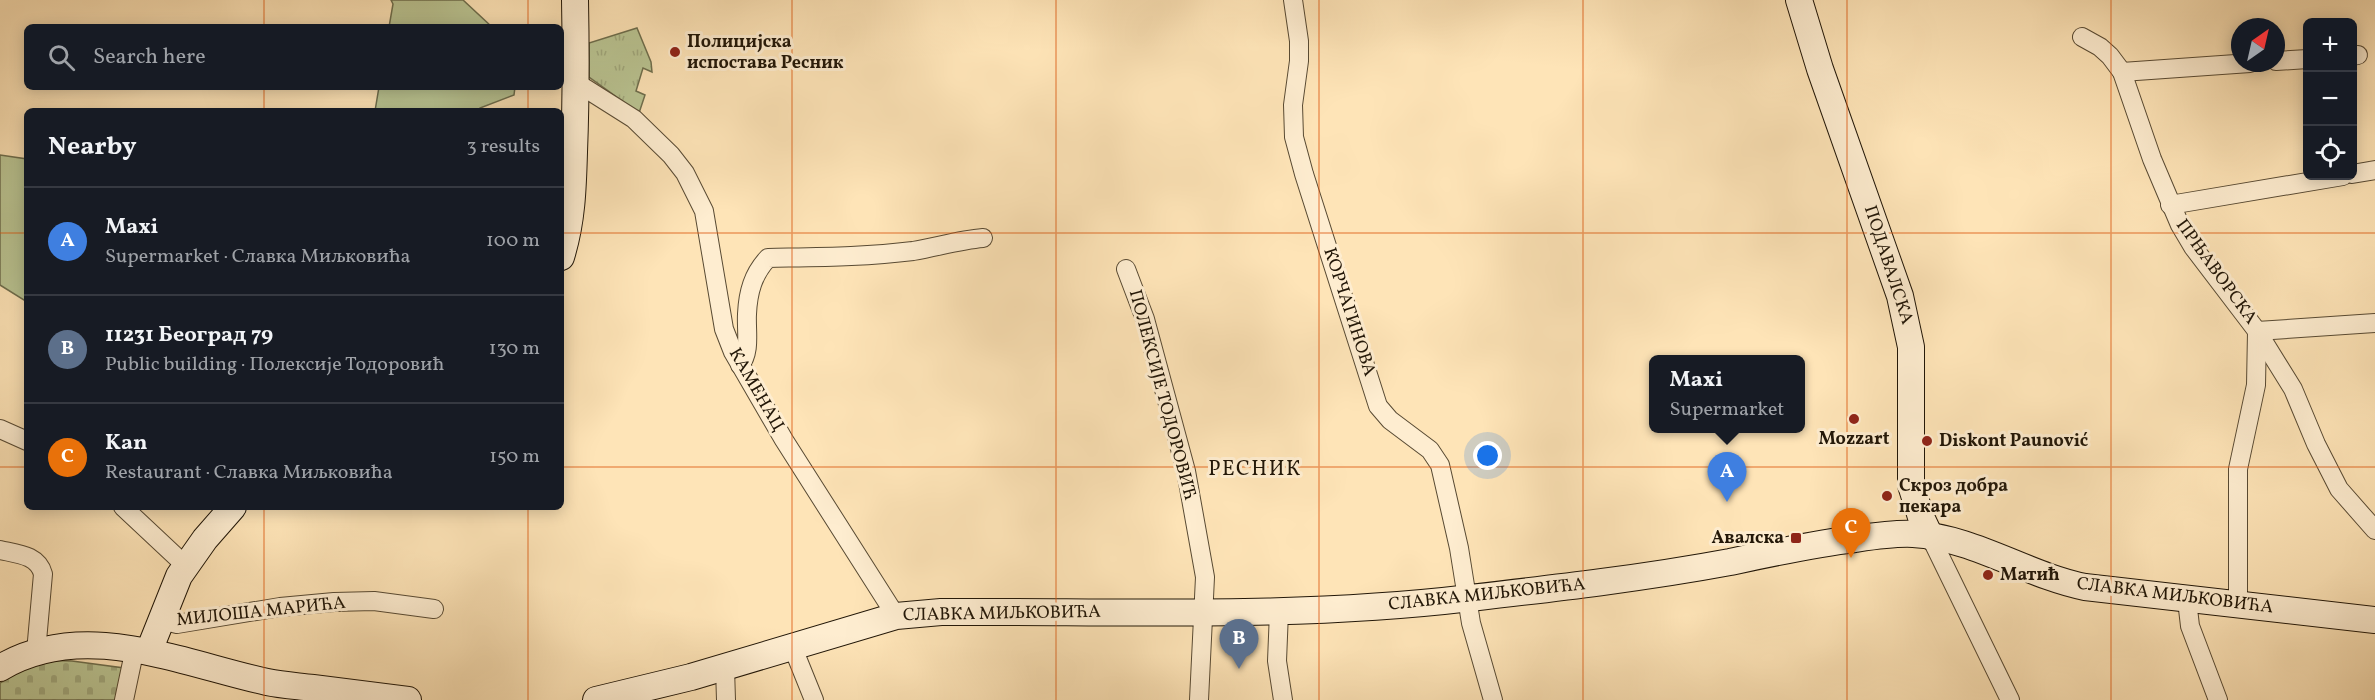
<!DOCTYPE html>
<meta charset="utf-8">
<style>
body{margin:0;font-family:Vollkorn,serif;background:#20242c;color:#f1f3f6}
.controls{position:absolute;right:18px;top:18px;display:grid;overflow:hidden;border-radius:9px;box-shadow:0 3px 15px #0003}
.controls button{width:54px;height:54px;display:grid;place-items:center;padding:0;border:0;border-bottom:2px solid #363941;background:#171b24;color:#f1f3f6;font:30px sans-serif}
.compass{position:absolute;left:2231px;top:18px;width:54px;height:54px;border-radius:50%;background:#171b24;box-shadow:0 3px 15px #0003;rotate:34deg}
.you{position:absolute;left:1488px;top:456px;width:21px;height:21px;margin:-15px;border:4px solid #fff;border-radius:50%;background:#1a73e8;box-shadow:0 0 0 9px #1a73e833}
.badge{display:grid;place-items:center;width:39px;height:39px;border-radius:50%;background:#1a73e8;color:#fff;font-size:20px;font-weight:700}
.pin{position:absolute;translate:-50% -50px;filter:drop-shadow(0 2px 3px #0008)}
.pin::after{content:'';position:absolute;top:32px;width:21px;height:18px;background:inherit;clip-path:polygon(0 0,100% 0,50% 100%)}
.popup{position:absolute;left:1649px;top:355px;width:156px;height:78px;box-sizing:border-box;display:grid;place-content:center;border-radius:9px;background:#171b24;filter:drop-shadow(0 2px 4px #0005);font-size:20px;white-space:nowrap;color:#9ea1a6}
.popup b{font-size:22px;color:#f1f3f6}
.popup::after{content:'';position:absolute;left:50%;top:100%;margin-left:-12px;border:12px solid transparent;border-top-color:#171b24}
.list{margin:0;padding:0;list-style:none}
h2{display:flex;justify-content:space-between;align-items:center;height:78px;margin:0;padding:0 24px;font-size:26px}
h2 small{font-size:20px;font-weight:400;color:#9ea1a6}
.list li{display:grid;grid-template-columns:39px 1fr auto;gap:18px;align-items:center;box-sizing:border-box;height:108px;padding:0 24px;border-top:2px solid #363941}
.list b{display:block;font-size:22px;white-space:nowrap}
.list p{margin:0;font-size:20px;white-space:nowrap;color:#9ea1a6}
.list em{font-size:20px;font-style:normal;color:#9ea1a6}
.icon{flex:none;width:33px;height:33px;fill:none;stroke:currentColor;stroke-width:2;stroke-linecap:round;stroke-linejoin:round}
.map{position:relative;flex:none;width:2375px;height:700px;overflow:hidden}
.search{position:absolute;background:#171b24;box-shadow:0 3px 15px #0003;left:24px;top:24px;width:540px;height:66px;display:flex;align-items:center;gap:15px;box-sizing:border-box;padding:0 21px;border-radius:9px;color:#9ea1a6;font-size:22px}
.panel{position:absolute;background:#171b24;box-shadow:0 3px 15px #0003;left:24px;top:108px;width:540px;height:402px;border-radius:9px}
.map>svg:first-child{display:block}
.grass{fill:#bac593;stroke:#6e6e4d;stroke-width:1.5}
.cemetery{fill:url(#cemetery-stones);stroke:#6e6e4d;stroke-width:1.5}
.park{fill:url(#park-tufts);stroke:#6e6e4d;stroke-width:1.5}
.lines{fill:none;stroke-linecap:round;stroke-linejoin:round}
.street-casing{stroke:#584a33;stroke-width:20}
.secondary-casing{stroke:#211607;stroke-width:28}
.street{stroke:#feedd0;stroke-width:18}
.secondary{stroke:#feedd0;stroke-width:26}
.grid{fill:none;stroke:#de560c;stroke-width:1.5;stroke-opacity:0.55}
.poi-dot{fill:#8f2418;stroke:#feedd0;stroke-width:2}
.labels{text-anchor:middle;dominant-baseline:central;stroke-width:6;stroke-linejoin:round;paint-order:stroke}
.poi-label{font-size:18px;font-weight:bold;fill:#211607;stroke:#feedd0;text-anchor:start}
.street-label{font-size:18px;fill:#211607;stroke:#feedd0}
.quarter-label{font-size:21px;letter-spacing:1.5px;fill:#211607;stroke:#feedd0}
</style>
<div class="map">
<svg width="2375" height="700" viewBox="0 0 2375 700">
<defs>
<pattern id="cemetery-stones" width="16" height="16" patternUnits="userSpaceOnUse" patternTransform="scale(1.5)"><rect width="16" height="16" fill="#bac593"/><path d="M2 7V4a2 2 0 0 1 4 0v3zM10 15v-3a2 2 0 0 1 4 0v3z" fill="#a0a87d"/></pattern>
<pattern id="park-tufts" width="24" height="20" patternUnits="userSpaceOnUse" patternTransform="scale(1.5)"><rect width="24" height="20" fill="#bac593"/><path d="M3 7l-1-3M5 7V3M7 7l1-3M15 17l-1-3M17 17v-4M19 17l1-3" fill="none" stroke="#a0a87d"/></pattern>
</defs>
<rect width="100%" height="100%" fill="#fee4b7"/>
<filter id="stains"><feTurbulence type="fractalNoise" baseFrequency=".00333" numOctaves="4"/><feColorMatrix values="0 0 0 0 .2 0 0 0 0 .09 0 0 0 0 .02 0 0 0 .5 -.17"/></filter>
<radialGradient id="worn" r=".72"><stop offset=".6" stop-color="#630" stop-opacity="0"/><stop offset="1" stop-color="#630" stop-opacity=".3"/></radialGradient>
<g class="grass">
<polygon points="391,0 463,0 492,27 389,27 393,4"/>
<polygon points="379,87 515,87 514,95 480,108 480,111 375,111"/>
<polygon points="0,155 27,159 27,302 0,285"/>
</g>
<polygon class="cemetery" points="39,660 72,661 124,668 121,700 0,700 0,683"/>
<polygon class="park" points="637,28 651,62 652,72 643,68 636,91 645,95 639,113 589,77 589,43"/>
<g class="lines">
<defs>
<g id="street">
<polyline points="1293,0 1299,41 1299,61 1293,105 1294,137 1304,174 1378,406 1390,420 1430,450 1440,465 1459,548 1471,623 1493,700"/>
<polyline points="2082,37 2100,47 2110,56 2122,72 2152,159 2180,225 2193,247 2257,331 2293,389 2316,444 2339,489 2375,530"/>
<polyline points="2352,56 2358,55"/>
<polyline points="2276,61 2308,59"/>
<polyline points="2122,72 2250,63"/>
<polyline points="577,83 634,119 671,155 685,173 704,211 724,329 733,352 784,440 896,616"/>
<polyline points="2352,174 2375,170"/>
<polyline points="2170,205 2343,176"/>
<polyline points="1126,269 1145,319 1186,471 1205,577 1199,700"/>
<polyline points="2257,331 2375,323"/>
<path d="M740,365C751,352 746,331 747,314C748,292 753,274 768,258C817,257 865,257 913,251C937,247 959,240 983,238"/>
<polyline points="0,429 27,441"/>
<polyline points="123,507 186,566"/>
<polyline points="1930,536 2010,700"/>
<path d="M0,550C18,554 38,555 43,574L36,652"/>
<polyline points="2187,600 2190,626 2218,700"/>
<polyline points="2238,605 2238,469 2256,385 2257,332"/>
<polyline points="1279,612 1277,661 1283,700"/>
<polyline points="161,620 177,624 280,607 334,602 374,601 434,609"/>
<polyline points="793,648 814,700"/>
<polyline points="725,668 726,700"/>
<polyline points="124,700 135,648"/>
</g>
<g id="secondary">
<polyline points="1799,0 1820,69 1900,296 1911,347 1911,485 1921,517 1930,536"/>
<path d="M561,257C572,222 573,188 574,152C576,101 576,51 575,0"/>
<polyline points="149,651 179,576 205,539 233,507"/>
<path d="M0,668C83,618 181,663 267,682C282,685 297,686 313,688C344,692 376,696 408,700"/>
<path d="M596,700L691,677L896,616L941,612C1117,611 1295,619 1470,598C1557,588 1644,578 1730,562C1772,553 1813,544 1855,539C1875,536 1894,533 1913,534C1975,538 2026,575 2085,587L2375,620"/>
</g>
</defs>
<use href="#street" class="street-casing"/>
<use href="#secondary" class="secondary-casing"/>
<use href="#street" class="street"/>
<use href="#secondary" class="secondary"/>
</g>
<path class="grid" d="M264,0V27M528,0V27M792,0V700M1056,0V700M1319,0V700M1583,0V700M1847,0V700M2111,0V700M264,87V111M528,87V111M0,233H27M561,233H2375M0,467H27M561,467H2375M264,507V700M528,507V700"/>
<g class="poi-dot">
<circle cx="675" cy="52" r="6"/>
<circle cx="1854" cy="419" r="6"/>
<circle cx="1927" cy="441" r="6"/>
<circle cx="1887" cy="496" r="6"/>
<rect x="1790" y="532" width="12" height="12" rx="3"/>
<circle cx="1988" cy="575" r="6"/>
</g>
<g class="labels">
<g class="poi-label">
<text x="687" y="42">Полицијска<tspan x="687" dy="21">испостава Ресник</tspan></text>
<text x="1854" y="439" text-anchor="middle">Mozzart</text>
<text x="1939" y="441">Diskont Paunović</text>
<text x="1899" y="486">Скроз добра<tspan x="1899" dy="21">пекара</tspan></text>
<text x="1784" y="538" text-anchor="end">Авалска</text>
<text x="2000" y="575">Матић</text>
</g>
<g class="street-label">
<text transform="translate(1888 265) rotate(72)">ПОДАВАЛСКА</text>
<text transform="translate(2216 272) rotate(54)">ПРЊАВОРСКА</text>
<text transform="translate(1349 312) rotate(72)">КОРЧАГИНОВА</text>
<text transform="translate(756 390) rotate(60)">КАМЕНАЦ</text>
<text transform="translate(1162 395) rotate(75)">ПОЛЕКСИЈЕ ТОДОРОВИЋ</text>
<text transform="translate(1487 595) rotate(-6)">СЛАВКА МИЉКОВИЋА</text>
<text transform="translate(2175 596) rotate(7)">СЛАВКА МИЉКОВИЋА</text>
<text transform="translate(261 612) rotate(-6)">МИЛОША МАРИЋА</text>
<text transform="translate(1002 614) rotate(-1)">СЛАВКА МИЉКОВИЋА</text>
</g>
<g class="quarter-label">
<text x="1255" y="469">РЕСНИК</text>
</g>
</g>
<rect width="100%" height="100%" filter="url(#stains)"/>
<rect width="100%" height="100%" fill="url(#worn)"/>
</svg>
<div class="controls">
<button>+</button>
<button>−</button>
<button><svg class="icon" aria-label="locate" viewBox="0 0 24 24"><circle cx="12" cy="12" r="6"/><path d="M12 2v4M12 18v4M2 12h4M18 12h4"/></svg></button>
</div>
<svg class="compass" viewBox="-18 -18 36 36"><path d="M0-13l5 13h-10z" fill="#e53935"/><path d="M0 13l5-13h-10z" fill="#9ea1a6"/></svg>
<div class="you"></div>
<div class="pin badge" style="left:1727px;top:502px;background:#3f7fe0">A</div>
<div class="popup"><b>Maxi</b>Supermarket</div>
<div class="pin badge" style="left:1239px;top:669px;background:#5c6f8a">B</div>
<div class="pin badge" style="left:1851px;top:558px;background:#e8710a">C</div>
<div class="search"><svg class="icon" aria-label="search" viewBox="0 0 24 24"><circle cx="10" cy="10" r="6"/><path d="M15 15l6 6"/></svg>Search here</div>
<section class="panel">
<h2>Nearby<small>3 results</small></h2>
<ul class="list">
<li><span class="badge" style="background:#3f7fe0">A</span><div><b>Maxi</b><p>Supermarket · Славка Миљковића</p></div><em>100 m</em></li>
<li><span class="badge" style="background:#5c6f8a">B</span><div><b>11231 Београд 79</b><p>Public building · Полексије Тодоровић</p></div><em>130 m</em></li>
<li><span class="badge" style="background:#e8710a">C</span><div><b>Kan</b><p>Restaurant · Славка Миљковића</p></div><em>150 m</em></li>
</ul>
</section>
</div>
